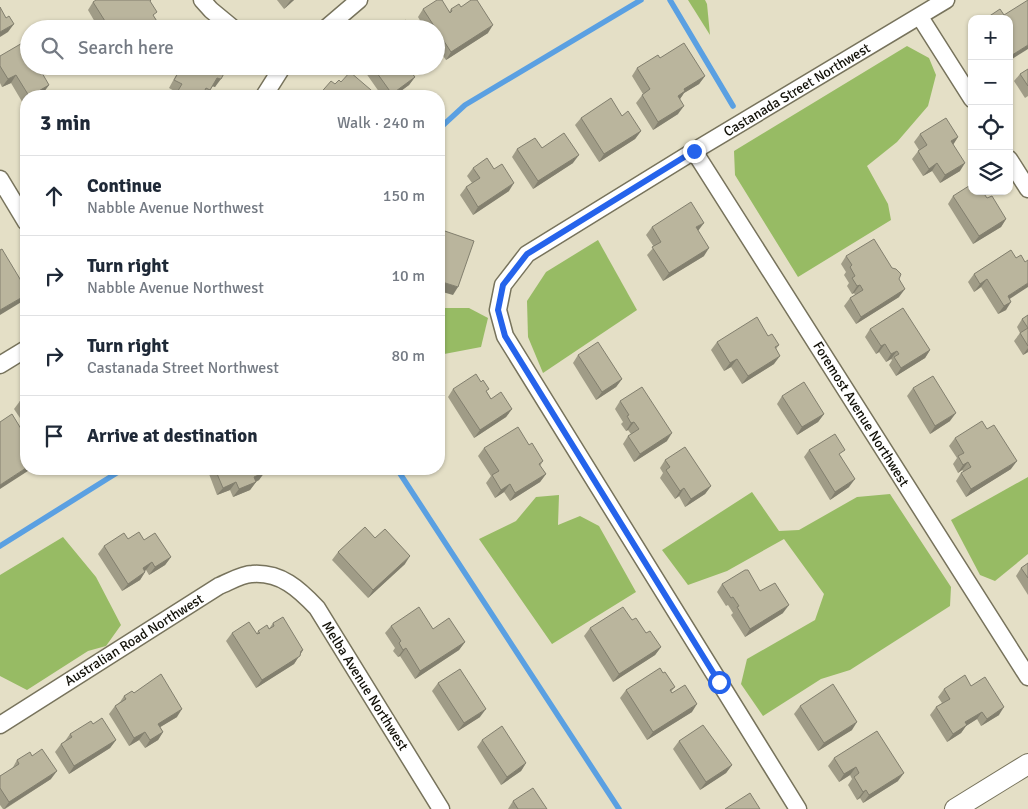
<!DOCTYPE html>
<meta charset="utf-8">
<style>
body{margin:0;font-family:Signika,sans-serif;background:#f6f6f7;color:#1f2937}
.controls{position:absolute;right:15px;top:15px;display:grid;overflow:hidden;border-radius:10px;box-shadow:0 1px 4px #0004}
.controls button{width:45px;height:45px;display:grid;place-items:center;padding:0;border:0;border-bottom:1px solid #e0e1e3;background:#fff;color:#1f2937;font:25px sans-serif}
.stop{position:absolute;width:15px;height:15px;margin:-11px;border:4px solid #2563eb;border-radius:50%;background:#fff}
.stop.end{background:#2563eb;border-color:#fff;box-shadow:0 1px 5px #0008}
.list{margin:0;padding:0;list-style:none}
h2{display:flex;justify-content:space-between;align-items:center;height:65px;margin:0;padding:0 20px;font-size:21px}
h2 small{font-size:16px;font-weight:400;color:#747a83}
.list li{display:grid;grid-template-columns:32px 1fr auto;gap:15px;align-items:center;box-sizing:border-box;height:80px;padding:0 20px;border-top:1px solid #e0e1e3}
.list b{display:block;font-size:19px;white-space:nowrap}
.list p{margin:0;font-size:16px;white-space:nowrap;color:#747a83}
.list em{font-size:16px;font-style:normal;color:#747a83}
.icon{flex:none;width:28px;height:28px;fill:none;stroke:currentColor;stroke-width:2;stroke-linecap:round;stroke-linejoin:round}
.map{position:relative;flex:none;width:1028px;height:809px;overflow:hidden}
.search{position:absolute;background:#fff;box-shadow:0 1px 4px #0004;left:20px;top:20px;width:425px;height:55px;display:flex;align-items:center;gap:12px;box-sizing:border-box;padding:0 18px;border-radius:28px;color:#747a83;font-size:19px}
.panel{position:absolute;background:#fff;box-shadow:0 1px 4px #0004;left:20px;top:90px;width:425px;height:385px;border-radius:20px}
.map>svg:first-child{display:block}
.forest{fill:#97bb64}
.lines{fill:none;stroke-linecap:round;stroke-linejoin:round}
.stream{stroke:#5aa0e2;stroke-width:5.5}
.minor-casing{stroke:#77735c;stroke-width:19}
.tertiary-casing{stroke:#77735c;stroke-width:22}
.minor{stroke:#fff;stroke-width:16}
.tertiary{stroke:#fff;stroke-width:20}
.wall{fill:#a09c87}
.shaded-wall{fill:#827f6e}
.building{fill:#bab59d;stroke:#827f6e}
.route{stroke:#2563eb;stroke-width:6}
.labels{text-anchor:middle;dominant-baseline:central;stroke-width:4;stroke-linejoin:round;paint-order:stroke}
.street-label{font-size:14px;fill:#111007;stroke:#fff}
</style>
<div class="map">
<svg width="1028" height="809" viewBox="0 0 1028 809">
<rect width="100%" height="100%" fill="#e4dfc6"/>
<g class="forest">
<polygon points="688,0 705,0 707,4 710,35"/>
<polygon points="907,46 929,58 936,75 928,106 897,142 867,166 888,204 891,220 798,277 735,175 734,151"/>
<polygon points="598,240 637,310 543,373 528,337 527,301 546,272"/>
<polygon points="439,308 469,308 488,318 481,347 439,355"/>
<polygon points="1028,477 1028,554 995,581 980,575 951,520"/>
<polygon points="752,492 779,531 799,530 857,497 890,494 951,587 950,606 850,670 821,679 763,716 741,684 747,659 815,620 824,594 784,539 727,571 688,585 662,550"/>
<polygon points="559,495 558,525 580,516 599,526 636,592 552,644 479,539 516,521 536,497"/>
<polygon points="63,537 96,577 121,625 106,646 88,651 27,690 0,676 0,575"/>
</g>
<g class="lines">
<g class="stream">
<polyline points="670,0 733,106"/>
<polyline points="439,129 465,105 641,0"/>
<polyline points="397,469 619,809"/>
<polyline points="0,546 123,469"/>
</g>
<defs>
<g id="minor">
<polyline points="202,0 211,10 234,29"/>
<polyline points="920,17 972,99"/>
<polyline points="325,29 359,0"/>
<polyline points="264,96 283,66"/>
<polyline points="694,151 1028,677"/>
<polyline points="1009,159 1028,189"/>
<polyline points="0,179 26,222"/>
<polyline points="0,365 26,349"/>
<path d="M0,725L219,586C229,582 242,574 252,574C281,572 299,589 317,608L441,809"/>
<polyline points="798,809 505,336 498,310 503,285 527,254 694,151 946,0"/>
</g>
<polyline id="tertiary" points="955,809 1028,764"/>
</defs>
<use href="#minor" class="minor-casing"/>
<use href="#tertiary" class="tertiary-casing"/>
<use href="#minor" class="minor"/>
<use href="#tertiary" class="tertiary"/>
</g>
<g class="wall">
<polygon points="277,0 294,0 284,9"/>
<polygon points="93,2 154,17 160,26 158,29 99,29 88,10"/>
<polygon points="461,7 488,33 446,60 436,46 436,29 425,29 418,17 423,9 449,12 451,9"/>
<polygon points="0,56 49,85 43,93 38,96 26,96 26,103 24,105 11,83 2,87 0,83"/>
<polygon points="660,58 705,76 699,84 684,93 680,99 678,114 653,130 636,103 643,94 632,76 637,68"/>
<polygon points="181,66 224,66 215,87 213,86 206,96 174,96 176,92 169,88"/>
<polygon points="361,66 422,66 412,73 415,77 409,85 394,96 382,96"/>
<polygon points="1028,69 1028,96 1025,98 1014,81 1020,74"/>
<polygon points="622,116 641,131 635,139 599,162 575,125 581,118"/>
<polygon points="26,122 26,129 24,125"/>
<polygon points="920,134 958,137 953,144 960,171 940,183 932,171 923,176 912,159 919,150 914,142"/>
<polygon points="542,148 573,163 533,189 512,157 517,149"/>
<polygon points="473,168 494,169 509,191 473,215 460,195 466,187 472,183 467,176"/>
<polygon points="983,192 987,198 1006,219 1001,227 973,244 948,204 953,196"/>
<polygon points="652,227 698,231 704,256 663,281 647,255 654,247 646,235"/>
<polygon points="1011,250 1010,299 1006,310 998,314 981,287 974,292 968,282 974,274"/>
<polygon points="846,256 899,279 899,297 856,324 844,306 850,298 855,295 854,293 852,294 847,286 849,283 844,275 846,272 841,264"/>
<polygon points="1028,315 1028,352 1023,355 1014,341 1020,333 1017,327 1022,319"/>
<polygon points="870,329 930,350 925,358 896,376 889,365 892,360 891,359 886,362 879,352 876,354 865,337"/>
<polygon points="768,336 779,345 776,349 774,364 742,384 731,367 724,371 711,350 717,342"/>
<polygon points="578,355 622,379 616,387 596,400 573,363"/>
<polygon points="913,388 950,421 930,434 907,396"/>
<polygon points="453,389 487,392 491,399 512,409 506,417 474,438 448,397"/>
<polygon points="26,396 26,427 14,409 20,401"/>
<polygon points="782,396 824,414 818,422 797,435 777,404"/>
<polygon points="620,401 667,441 634,462 623,444 628,436 631,434 628,430 626,431 621,424 623,422 615,409"/>
<polygon points="955,438 1011,469 966,497 956,481 961,473 964,472 962,470 958,473 953,464 957,458 949,446"/>
<polygon points="529,445 543,461 540,466 546,474 540,482 510,501 504,492 495,498 486,483 491,476 478,456 484,448"/>
<polygon points="809,450 841,456 849,487 830,500 804,457"/>
<polygon points="665,460 711,486 705,494 685,507 679,496 675,499 660,478 663,473 660,468"/>
<polygon points="212,469 264,469 259,480 256,482 250,490 233,497 230,490 217,495 209,474"/>
<polygon points="375,538 405,564 368,598 332,560 338,552"/>
<polygon points="128,539 171,557 165,565 149,575 146,570 145,571 145,572 140,580 122,591 98,554 104,546"/>
<polygon points="1028,563 1028,595 1016,576 1021,568"/>
<polygon points="722,584 760,591 783,613 745,637 731,615 733,613 728,605 726,606 717,592"/>
<polygon points="632,620 661,647 655,655 613,682 584,636 590,628"/>
<polygon points="273,623 303,650 294,664 256,688 226,641 232,633 257,633 258,631 269,629"/>
<polygon points="391,626 433,629 465,642 459,650 415,679 400,656 398,657 393,651 395,648 385,633"/>
<polygon points="663,673 675,687 671,692 692,712 647,740 620,698 626,690"/>
<polygon points="438,683 480,717 458,731 432,691"/>
<polygon points="971,686 999,715 981,726 977,719 966,726 961,733 947,742 930,715 936,707 942,703 938,697 944,689"/>
<polygon points="134,693 177,717 160,727 163,732 158,740 145,748 139,740 129,746 109,714 115,706 120,702 124,696"/>
<polygon points="800,706 852,730 818,751 794,714"/>
<polygon points="70,734 116,740 110,748 69,774 55,752 61,744 65,741"/>
<polygon points="482,740 526,763 521,771 501,785 477,747"/>
<polygon points="679,741 732,765 726,773 700,790 673,749"/>
<polygon points="32,756 51,779 5,809 3,809 0,805 0,776 12,769 17,760"/>
<polygon points="834,758 898,781 863,803 860,798 857,800 848,785 852,779 850,775 839,782 828,766"/>
<polygon points="513,801 547,809 508,809"/>
</g>
<g class="shaded-wall">
<polygon points="291,0 294,0 284,9 290,1"/>
<polygon points="14,24 8,32 0,37 0,32"/>
<polygon points="493,25 488,33 446,60 451,52"/>
<polygon points="1028,45 1028,49 1009,61 1009,57"/>
<polygon points="416,66 422,66 404,79 410,71"/>
<polygon points="16,75 11,83 2,87 8,79"/>
<polygon points="705,76 699,84 684,93 680,99 672,104 684,89"/>
<polygon points="415,77 409,85 394,96 390,96 392,94"/>
<polygon points="217,78 221,79 215,87 212,86"/>
<polygon points="49,85 43,93 38,96 30,96"/>
<polygon points="684,106 678,114 653,130 658,122"/>
<polygon points="641,131 635,139 599,162 604,154"/>
<polygon points="958,137 953,145 951,141"/>
<polygon points="579,155 573,163 533,189 538,181"/>
<polygon points="937,163 932,171 923,176 929,169"/>
<polygon points="965,163 960,171 940,183 945,175"/>
<polygon points="514,183 509,191 473,215 478,207"/>
<polygon points="1006,219 1001,227 973,244 979,236"/>
<polygon points="704,223 698,231 696,227"/>
<polygon points="709,248 704,256 663,281 669,273"/>
<polygon points="987,279 981,287 974,292 980,284"/>
<polygon points="439,281 458,287 453,295 439,291"/>
<polygon points="1028,283 1028,287 1002,304 1008,296"/>
<polygon points="860,285 854,293 852,294 857,286"/>
<polygon points="905,289 899,297 856,324 861,317"/>
<polygon points="26,295 26,297 23,301 0,315 0,310"/>
<polygon points="1011,302 1006,310 998,314 1004,306"/>
<polygon points="885,344 879,352 876,354 881,346"/>
<polygon points="1028,348 1028,352 1023,355"/>
<polygon points="930,350 925,358 896,376 901,368"/>
<polygon points="897,351 891,359 886,362 891,354"/>
<polygon points="780,356 774,364 742,384 748,376"/>
<polygon points="737,359 731,367 724,371 730,363"/>
<polygon points="622,379 616,387 596,400 602,392"/>
<polygon points="512,409 506,417 474,438 480,430"/>
<polygon points="956,413 950,421 930,434 935,426"/>
<polygon points="824,414 818,422 797,435 802,427"/>
<polygon points="634,422 628,430 626,431 631,423"/>
<polygon points="672,433 667,441 634,462 640,454"/>
<polygon points="1017,461 1011,469 966,497 971,489"/>
<polygon points="968,462 962,470 958,473 963,465"/>
<polygon points="26,468 26,469 31,469 0,489 0,485"/>
<polygon points="265,472 259,480 255,482 256,482 250,490 233,497 239,489 254,477"/>
<polygon points="546,474 540,482 510,501 515,493"/>
<polygon points="855,479 849,487 830,500 835,492"/>
<polygon points="236,482 230,490 217,495 223,488"/>
<polygon points="510,484 504,492 495,498 501,490"/>
<polygon points="711,486 705,494 685,507 691,499"/>
<polygon points="684,488 679,496 675,499 680,491"/>
<polygon points="410,556 405,564 368,598 373,590"/>
<polygon points="171,557 165,565 149,575 155,567"/>
<polygon points="152,562 146,570 137,576 143,568"/>
<polygon points="145,572 140,580 122,591 128,584"/>
<polygon points="789,605 783,613 745,637 750,629"/>
<polygon points="465,642 459,650 415,679 420,671"/>
<polygon points="661,647 655,655 613,682 619,674"/>
<polygon points="406,648 400,656 398,657 403,650"/>
<polygon points="303,650 294,664 256,688 262,680"/>
<polygon points="697,704 692,712 647,740 653,732"/>
<polygon points="1004,707 999,715 981,726 987,719"/>
<polygon points="182,709 177,717 152,732 158,724"/>
<polygon points="486,709 480,717 458,731 464,723"/>
<polygon points="982,712 977,719 966,726 961,733 947,742 953,734 965,722"/>
<polygon points="857,722 852,730 818,751 824,743"/>
<polygon points="145,732 139,740 129,746 134,738"/>
<polygon points="163,732 158,740 145,748 150,740"/>
<polygon points="116,740 110,748 69,774 74,766"/>
<polygon points="526,763 521,771 501,785 507,777"/>
<polygon points="732,765 726,773 700,790 706,782"/>
<polygon points="856,767 850,775 839,782 844,774"/>
<polygon points="57,771 51,779 4,809 9,802"/>
<polygon points="904,773 898,781 863,803 869,795"/>
<polygon points="866,790 860,798 857,800 863,792"/>
</g>
<g class="building">
<polygon points="96,0 151,0 150,1 157,12 153,15 160,26 155,29 110,29 93,2"/>
<polygon points="437,0 442,0 450,13 452,11 451,9 459,4 461,7 471,0 477,0 493,25 451,52 423,9"/>
<polygon points="1028,0 1028,45 1009,57 1009,19 985,19 1000,9 1004,15"/>
<polygon points="0,7 6,18 9,16 14,24 0,32"/>
<polygon points="406,20 413,29 393,29"/>
<polygon points="24,42 29,51 29,66 38,66 49,85 30,96 29,96 16,75 8,79 0,66 0,56"/>
<polygon points="684,43 705,76 684,89 685,91 678,96 684,106 658,122 642,95 650,89 637,68 658,55 660,58"/>
<polygon points="182,66 224,66 227,68 221,79 217,78 210,90 206,88 202,96 181,96 176,94 182,84 174,80"/>
<polygon points="372,66 416,66 410,71 415,77 392,94"/>
<polygon points="1028,69 1028,86 1020,74"/>
<polygon points="350,72 378,96 318,96 331,81 335,84 339,80 341,82"/>
<polygon points="611,98 622,116 628,111 641,131 604,154 581,118"/>
<polygon points="946,118 958,137 951,141 965,163 945,175 937,163 929,169 918,151 927,145 920,134"/>
<polygon points="564,133 579,155 538,181 517,149 535,138 542,148"/>
<polygon points="487,158 494,169 502,164 514,183 478,207 466,187 480,178 473,168"/>
<polygon points="972,184 972,191 982,191 987,198 992,196 1006,219 979,236 953,196"/>
<polygon points="691,202 704,223 696,227 709,248 669,273 652,247 661,242 652,227"/>
<polygon points="439,229 474,241 458,287 439,281"/>
<polygon points="874,239 892,268 896,269 901,274 899,279 905,289 861,317 850,298 863,290 860,285 857,286 852,278 855,276 850,267 852,265 846,256"/>
<polygon points="2,249 26,289 26,295 0,310 0,250"/>
<polygon points="1011,250 1016,258 1021,255 1025,262 1028,260 1028,283 1008,296 1011,302 1004,306 987,279 980,284 974,274"/>
<polygon points="903,308 930,350 901,368 894,357 899,354 897,351 891,354 885,344 881,346 870,329"/>
<polygon points="1028,315 1028,346 1020,333 1028,328 1022,319"/>
<polygon points="757,317 768,336 772,334 779,345 775,347 780,356 748,376 737,359 730,363 717,342"/>
<polygon points="598,342 622,379 602,392 578,355"/>
<polygon points="476,374 481,382 483,380 489,389 486,391 491,399 501,392 512,409 480,430 453,389"/>
<polygon points="933,376 956,413 935,426 913,388"/>
<polygon points="804,382 824,414 802,427 782,396"/>
<polygon points="642,387 672,433 640,454 628,436 639,429 634,422 631,423 627,416 629,415 620,401"/>
<polygon points="26,396 26,411 20,401"/>
<polygon points="12,414 26,437 26,468 0,485 0,422"/>
<polygon points="982,421 987,429 994,425 1017,461 971,489 961,473 971,467 968,462 963,465 958,456 964,453 955,438"/>
<polygon points="518,427 529,445 532,443 543,461 539,464 546,474 515,493 510,484 501,490 492,475 499,471 484,448"/>
<polygon points="835,434 845,450 839,454 855,479 835,492 809,450"/>
<polygon points="685,447 711,486 691,499 684,488 680,491 666,470 670,467 665,460"/>
<polygon points="215,469 264,469 265,472 254,477 256,482 239,489 236,482 223,488"/>
<polygon points="365,527 375,538 385,529 410,556 373,590 338,552"/>
<polygon points="139,532 144,540 155,533 171,557 155,567 152,562 143,568 145,572 128,584 104,546 124,533 128,539"/>
<polygon points="1028,563 1028,578 1021,568"/>
<polygon points="745,570 748,570 760,591 775,583 789,605 750,629 737,607 739,606 733,597 731,598 722,584"/>
<polygon points="419,607 433,629 449,618 465,642 420,671 406,648 403,650 399,643 401,641 391,626"/>
<polygon points="623,607 632,620 636,618 646,633 650,631 661,647 619,674 590,628"/>
<polygon points="283,617 303,650 301,651 300,656 262,680 232,633 249,622 257,634 260,633 258,631 267,625 269,629 274,626 273,623"/>
<polygon points="660,668 663,673 665,672 675,687 670,690 672,693 685,685 697,704 653,732 626,690"/>
<polygon points="460,669 486,709 464,723 438,683"/>
<polygon points="161,674 182,709 158,724 163,732 150,740 145,732 134,738 115,706 126,699 124,696 132,691 134,693"/>
<polygon points="965,675 971,686 985,677 1004,707 987,719 982,712 965,722 967,725 953,734 936,707 950,699 944,689"/>
<polygon points="833,684 857,722 824,743 800,706"/>
<polygon points="102,718 116,740 74,766 61,744 72,737 70,734 91,721 93,724"/>
<polygon points="703,725 732,765 706,782 679,741"/>
<polygon points="502,726 526,763 507,777 482,740"/>
<polygon points="877,731 904,773 869,795 866,790 863,792 854,777 859,773 856,767 844,774 834,758"/>
<polygon points="42,749 57,771 9,802 0,788 0,776 19,764 17,760 30,752 32,756"/>
<polygon points="533,788 547,809 518,809 513,801"/>
<polygon points="750,793 760,809 725,809"/>
</g>
<g class="lines">
<polyline class="route" points="694,151 527,254 503,285 498,310 505,336 719,682"/>
</g>
<g class="labels">
<g class="street-label">
<text transform="translate(797 90) rotate(-31)">Castanada Street Northwest</text>
<text transform="translate(861 414) rotate(58)">Foremost Avenue Northwest</text>
<text transform="translate(134 640) rotate(-32)">Australian Road Northwest</text>
<text transform="translate(365 686) rotate(58)">Melba Avenue Northwest</text>
</g>
</g>
</svg>
<div class="controls">
<button>+</button>
<button>−</button>
<button><svg class="icon" aria-label="locate" viewBox="0 0 24 24"><circle cx="12" cy="12" r="6"/><path d="M12 2v4M12 18v4M2 12h4M18 12h4"/></svg></button>
<button><svg class="icon" aria-label="layers" viewBox="0 0 24 24"><path d="M12 4l9 5-9 5-9-5zM3 14l9 5 9-5"/></svg></button>
</div>
<div class="stop" style="left:719px;top:682px"></div>
<div class="stop end" style="left:694px;top:151px"></div>
<div class="search"><svg class="icon" aria-label="search" viewBox="0 0 24 24"><circle cx="10" cy="10" r="6"/><path d="M15 15l6 6"/></svg>Search here</div>
<section class="panel">
<h2>3 min<small>Walk · 240 m</small></h2>
<ul class="list">
<li><svg class="icon" aria-label="ahead" viewBox="0 0 24 24"><path d="M12 20V5M6 11l6-6 6 6"/></svg><div><b>Continue</b><p>Nabble Avenue Northwest</p></div><em>150 m</em></li>
<li><svg class="icon" aria-label="right" viewBox="0 0 24 24"><path d="M7 20v-9h11M14 6l5 5-5 5"/></svg><div><b>Turn right</b><p>Nabble Avenue Northwest</p></div><em>10 m</em></li>
<li><svg class="icon" aria-label="right" viewBox="0 0 24 24"><path d="M7 20v-9h11M14 6l5 5-5 5"/></svg><div><b>Turn right</b><p>Castanada Street Northwest</p></div><em>80 m</em></li>
<li><svg class="icon" aria-label="arrive" viewBox="0 0 24 24"><path d="M6 21V4h12l-3 4 3 4H6"/></svg><div><b>Arrive at destination</b></div></li>
</ul>
</section>
</div>
